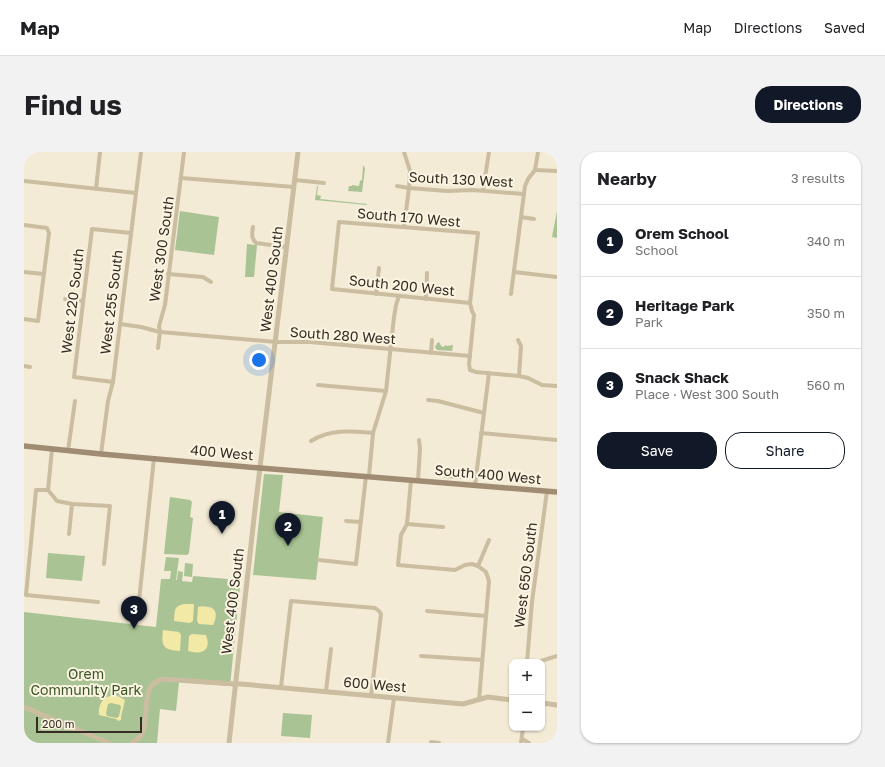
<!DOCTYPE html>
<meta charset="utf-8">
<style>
body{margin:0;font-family:"Golos Text",sans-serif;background:#f2f2f2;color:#202124}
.controls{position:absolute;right:12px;bottom:12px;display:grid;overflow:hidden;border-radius:8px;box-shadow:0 1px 3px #0004}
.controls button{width:36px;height:36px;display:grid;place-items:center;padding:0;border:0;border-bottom:1px solid #e0e0e0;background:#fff;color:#202124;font:20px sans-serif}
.scale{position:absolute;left:12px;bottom:10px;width:106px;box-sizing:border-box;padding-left:4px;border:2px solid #352d24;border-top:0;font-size:11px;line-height:14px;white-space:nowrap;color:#352d24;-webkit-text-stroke:3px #faf4e1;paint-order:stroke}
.you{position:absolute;left:235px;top:208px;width:14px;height:14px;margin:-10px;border:3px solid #fff;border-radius:50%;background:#1a73e8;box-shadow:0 0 0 6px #1a73e833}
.badge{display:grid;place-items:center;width:26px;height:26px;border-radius:50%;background:#111827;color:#fff;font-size:13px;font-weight:700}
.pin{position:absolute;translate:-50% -33px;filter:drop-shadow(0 1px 2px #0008)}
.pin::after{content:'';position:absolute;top:21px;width:14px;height:12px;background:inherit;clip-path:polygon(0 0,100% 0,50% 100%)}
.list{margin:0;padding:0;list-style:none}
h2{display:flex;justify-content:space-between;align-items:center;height:52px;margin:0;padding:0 16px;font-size:17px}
h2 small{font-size:13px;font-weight:400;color:#757577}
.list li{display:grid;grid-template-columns:26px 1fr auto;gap:12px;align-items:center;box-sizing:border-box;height:72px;padding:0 16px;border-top:1px solid #e0e0e0}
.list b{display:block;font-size:15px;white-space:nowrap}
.list p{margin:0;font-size:13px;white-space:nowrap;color:#757577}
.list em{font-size:13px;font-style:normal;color:#757577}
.actions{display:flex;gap:8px;padding:12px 16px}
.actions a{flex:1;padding:9px 0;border:1px solid #111827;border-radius:16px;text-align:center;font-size:14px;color:#111827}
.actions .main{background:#111827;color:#fff}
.map{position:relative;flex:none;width:533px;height:591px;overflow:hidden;border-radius:16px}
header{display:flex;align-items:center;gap:24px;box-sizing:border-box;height:56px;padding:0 20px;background:#fff;border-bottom:1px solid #e0e0e0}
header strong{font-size:19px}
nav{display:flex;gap:22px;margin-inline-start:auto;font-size:14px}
.intro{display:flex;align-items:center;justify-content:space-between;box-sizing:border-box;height:96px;padding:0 24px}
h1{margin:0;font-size:28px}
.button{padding:10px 18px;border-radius:16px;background:#111827;color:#fff;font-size:14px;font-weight:700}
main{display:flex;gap:24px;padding:0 24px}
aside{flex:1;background:#fff;border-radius:16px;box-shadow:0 1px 3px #0004}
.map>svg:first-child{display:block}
.green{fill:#a9c394}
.sand{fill:#f3e9a7;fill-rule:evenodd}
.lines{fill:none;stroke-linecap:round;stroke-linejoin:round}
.minor{stroke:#cbbda0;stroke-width:4}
.tertiary{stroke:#cbbda0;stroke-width:5}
.secondary{stroke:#9f8c72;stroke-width:5.5}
.labels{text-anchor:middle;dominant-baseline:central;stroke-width:4;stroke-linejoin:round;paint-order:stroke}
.street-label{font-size:14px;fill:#352d24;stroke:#faf4e1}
.park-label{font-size:14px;fill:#395526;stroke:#faf4e1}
</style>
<header>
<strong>Map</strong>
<nav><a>Map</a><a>Directions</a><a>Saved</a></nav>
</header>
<div class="intro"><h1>Find us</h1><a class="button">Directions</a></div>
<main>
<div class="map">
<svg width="533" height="591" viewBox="0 0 533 591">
<rect width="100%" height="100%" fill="#f3ebd5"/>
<g class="green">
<polygon points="339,14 340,14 341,17 338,40 324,39 325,34 328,34 328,33 335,34 336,29 338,28"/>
<polygon points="293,34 294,34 293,43 297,44 296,47 343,52 343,53 291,48"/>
<polygon points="156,59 195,65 190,103 151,98"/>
<polygon points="533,59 533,86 528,85"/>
<polygon points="223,92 233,93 230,125 221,125"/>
<polygon points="414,190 416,191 417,194 420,195 421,193 423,194 429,193 428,199 413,198 411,195"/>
<polygon points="421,320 439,322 441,327 420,326"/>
<polygon points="240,322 259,323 255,360 299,365 292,428 229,423"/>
<polygon points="146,345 166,348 168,350 166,365 169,366 165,401 163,403 140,402"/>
<polygon points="24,401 61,404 58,429 22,426"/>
<polygon points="142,405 155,406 152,428 153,428 154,419 159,420 158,429 168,430 169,424 204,427 203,433 216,434 206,534 155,530 152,559 136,557 133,591 0,591 0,460 132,475 137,427 146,427 147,419 140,419"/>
<polygon points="161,411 169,412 168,425 160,424"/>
<polygon points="259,561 288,563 286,586 257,584"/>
</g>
<g class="sand">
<path d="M160,452H170L169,469L166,471L150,469C151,460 149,454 160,452Z"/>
<path d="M174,455C177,454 181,454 184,455C194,456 193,466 189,473L175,472L173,469Z"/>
<path d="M139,478L155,480L157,483L156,499C139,498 137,494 139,478Z"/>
<path d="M168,482L182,483C188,499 177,503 164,499L165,484Z"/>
<path d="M92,543L101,548L97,565V568L95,569L92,567L75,563C74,551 80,543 92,543ZM87,551L96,553L97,555L95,564L93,566L83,564L82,561L84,552Z"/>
</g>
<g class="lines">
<g class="minor">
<polyline points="380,0 386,19 385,36 380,75"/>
<polyline points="511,18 533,19"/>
<polyline points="157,26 270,35"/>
<polyline points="271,28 300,31"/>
<polyline points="0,29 112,41"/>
<polyline points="373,34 385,36 423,39 449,38 500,42"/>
<polyline points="72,37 76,0"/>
<polyline points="459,38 465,0"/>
<polyline points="497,65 510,67"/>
<polyline points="0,73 23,76 25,81 14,169 0,167"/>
<path d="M229,75C228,82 227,86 232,91L262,95"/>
<polyline points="0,120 20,122"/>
<polyline points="490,120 533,125"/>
<polyline points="144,122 179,125 187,130"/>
<polyline points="352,142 355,116"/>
<polyline points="487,142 501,34 504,27 511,18 514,0"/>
<polyline points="41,147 59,149"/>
<polyline points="402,147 403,121"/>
<polyline points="446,151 308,137 315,70 454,81 446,151 448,159 450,163 445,212 446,218 452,220 495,224 504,226 518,233 533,234"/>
<polyline points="96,172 117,175 136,180 252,190 286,190 446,204"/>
<polyline points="494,188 497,194 495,224"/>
<polyline points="318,193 319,180"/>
<polyline points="134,196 136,180 135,174 141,153 160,0"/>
<polyline points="407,201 408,188"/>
<polyline points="0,214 6,215"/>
<polyline points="89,230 50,225 68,77 107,81"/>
<polyline points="294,233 362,239"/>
<polyline points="404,248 414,249 460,261"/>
<polyline points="457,281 533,288"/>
<path d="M287,289C307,277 326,279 349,281"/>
<polyline points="44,299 51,249"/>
<polyline points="77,302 84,249 89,230 117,0"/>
<polyline points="345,324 349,281 362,239 370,165 372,153 375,144"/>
<polyline points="387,328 383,372 377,383 374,413 431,418 441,413 448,412 454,414 462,420 465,429 455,548"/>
<polyline points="394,328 396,297 395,288"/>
<polyline points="451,333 465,221"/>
<polyline points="24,338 12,338 2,443 74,450"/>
<polyline points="24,338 33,349 48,352 86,354 80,412"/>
<polyline points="24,338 28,297"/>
<polyline points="322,369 336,370"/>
<polyline points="383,372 419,375"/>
<polyline points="45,382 48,352"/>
<polyline points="295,408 332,412 342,324"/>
<polyline points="454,414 465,388"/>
<polyline points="115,449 130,306"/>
<polyline points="403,459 462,464"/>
<polyline points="397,504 458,508"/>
<polyline points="503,510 508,450 523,339"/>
<polyline points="514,510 533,504"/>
<polyline points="257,535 267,449 351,456 355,459 357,462 347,544"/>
<polyline points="302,539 307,497"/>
<polyline points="498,587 505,591"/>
<polyline points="364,591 370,546"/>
<polyline points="407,591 407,590 415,591"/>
<polyline points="497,591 499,576"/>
</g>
<g class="tertiary">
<polyline points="518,551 533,553"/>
<polyline points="0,555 85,591"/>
<path d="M108,591C113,588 117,585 119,580C126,562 115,534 138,527L211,532H217L439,552L464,545L488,548"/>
<polyline points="205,591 231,357 274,0"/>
</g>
<polyline class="secondary" points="0,294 77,302 236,316 533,340"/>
</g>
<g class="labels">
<g class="street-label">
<text transform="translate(437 27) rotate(3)">South 130 West</text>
<text transform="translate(385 65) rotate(5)">South 170 West</text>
<text transform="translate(137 97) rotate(-82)">West 300 South</text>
<text transform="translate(247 127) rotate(-83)">West 400 South</text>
<text transform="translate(378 133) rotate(6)">South 200 West</text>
<text transform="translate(48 149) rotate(-83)">West 220 South</text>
<text transform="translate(87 150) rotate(-83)">West 255 South</text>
<text transform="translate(319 183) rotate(4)">South 280 West</text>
<text transform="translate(198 300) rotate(5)">400 West</text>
<text transform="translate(464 322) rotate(5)">South 400 West</text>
<text transform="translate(501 423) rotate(-83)">West 650 South</text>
<text transform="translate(208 449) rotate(-83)">West 400 South</text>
<text transform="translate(351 532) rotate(5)">600 West</text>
</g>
<g class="park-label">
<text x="62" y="521">Orem<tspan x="62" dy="16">Community Park</tspan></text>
</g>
</g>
</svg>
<div class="controls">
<button>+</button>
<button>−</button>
</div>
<div class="scale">200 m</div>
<div class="you"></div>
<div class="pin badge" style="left:198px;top:382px">1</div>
<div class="pin badge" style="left:264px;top:394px">2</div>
<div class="pin badge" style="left:110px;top:477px">3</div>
</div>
<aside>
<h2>Nearby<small>3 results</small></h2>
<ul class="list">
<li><span class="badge">1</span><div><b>Orem School</b><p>School</p></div><em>340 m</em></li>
<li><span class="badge">2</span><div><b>Heritage Park</b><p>Park</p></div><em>350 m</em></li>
<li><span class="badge">3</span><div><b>Snack Shack</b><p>Place · West 300 South</p></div><em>560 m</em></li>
</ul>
<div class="actions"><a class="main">Save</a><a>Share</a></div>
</aside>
</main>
